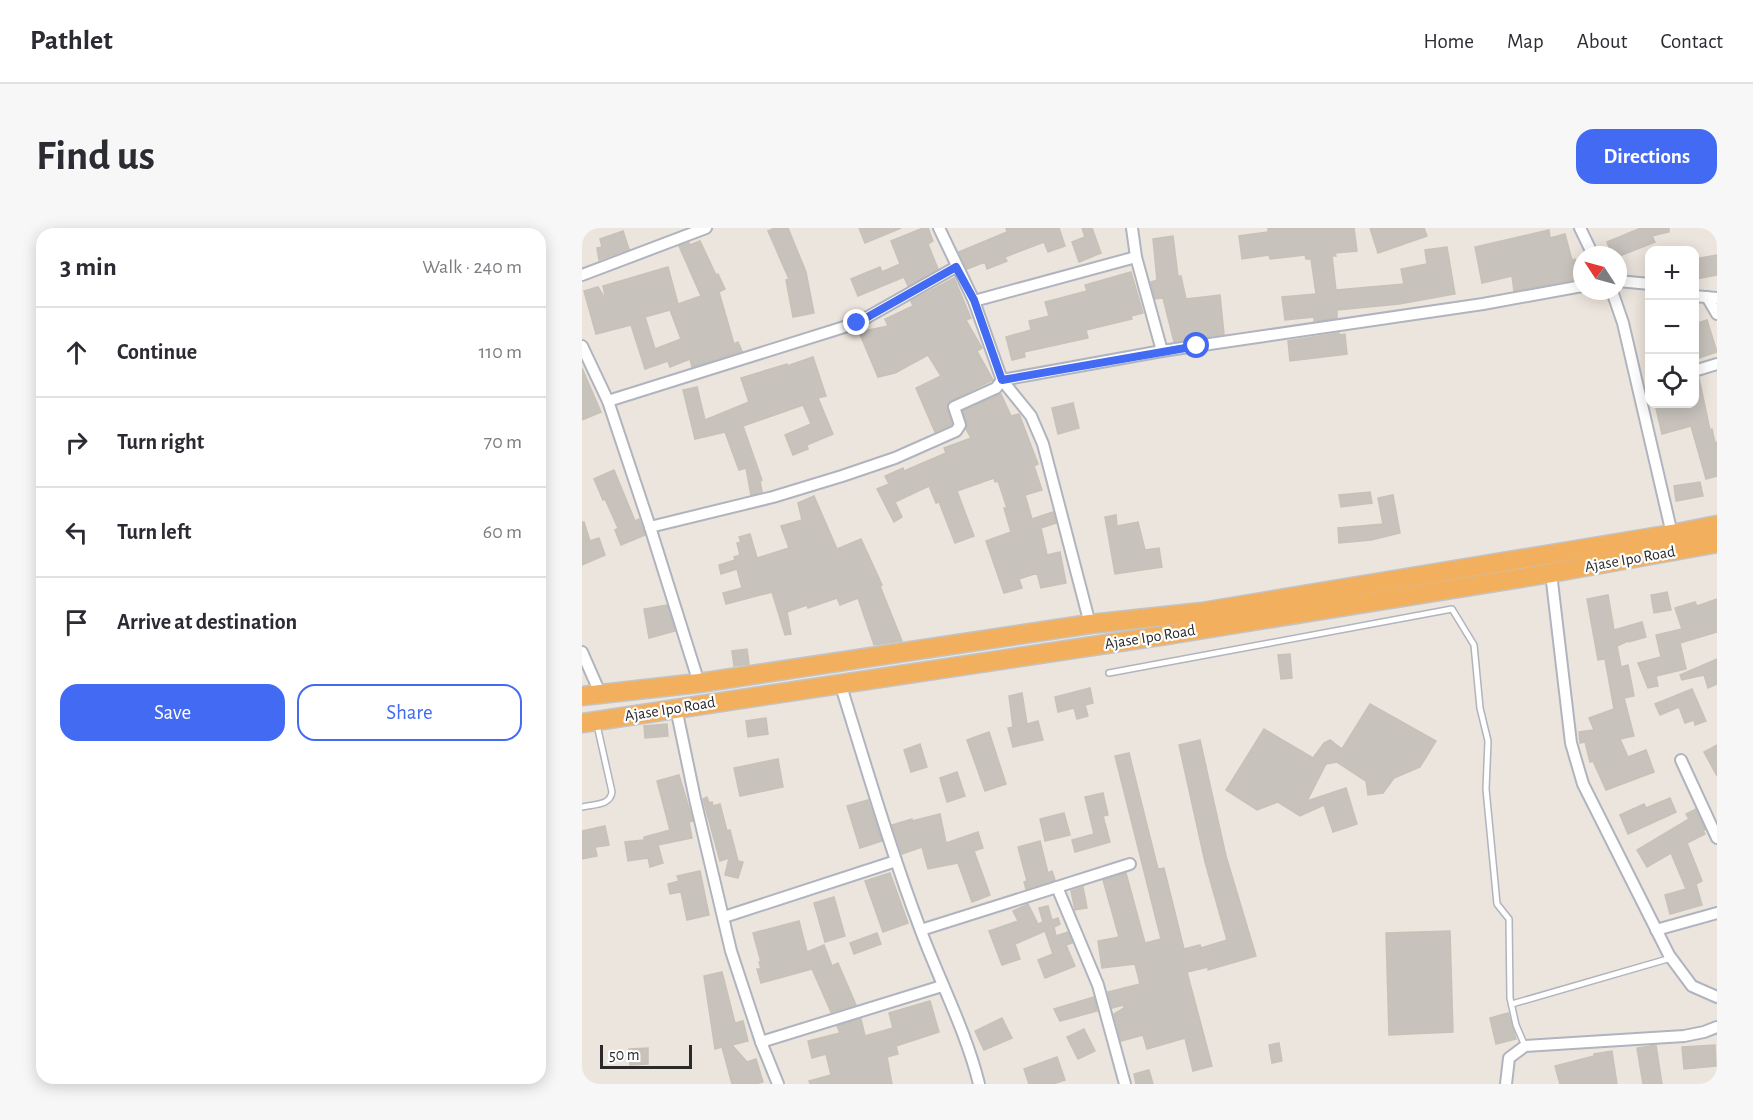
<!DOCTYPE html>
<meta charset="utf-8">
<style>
body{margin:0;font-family:"Alegreya Sans",sans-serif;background:#f7f7f7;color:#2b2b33}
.controls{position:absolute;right:18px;top:18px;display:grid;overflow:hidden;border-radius:12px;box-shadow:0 3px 15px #0003}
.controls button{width:54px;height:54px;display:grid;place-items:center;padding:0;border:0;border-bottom:2px solid #e1e1e2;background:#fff;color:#2b2b33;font:30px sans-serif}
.compass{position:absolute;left:991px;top:18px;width:54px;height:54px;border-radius:50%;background:#fff;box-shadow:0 3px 15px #0003;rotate:306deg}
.scale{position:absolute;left:18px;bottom:15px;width:92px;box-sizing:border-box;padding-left:6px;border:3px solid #2a2a2a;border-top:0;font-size:16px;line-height:21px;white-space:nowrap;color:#2a2a2a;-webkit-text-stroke:4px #fff;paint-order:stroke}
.stop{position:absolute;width:18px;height:18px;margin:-14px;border:4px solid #436af3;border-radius:50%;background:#fff}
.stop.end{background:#436af3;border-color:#fff;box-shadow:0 2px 6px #0008}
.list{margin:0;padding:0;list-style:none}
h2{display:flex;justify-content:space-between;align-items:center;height:78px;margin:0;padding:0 24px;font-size:26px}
h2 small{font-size:20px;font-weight:400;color:#7c7c81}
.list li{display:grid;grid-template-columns:39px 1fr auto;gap:18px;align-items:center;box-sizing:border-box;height:90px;padding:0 24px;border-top:2px solid #e1e1e2}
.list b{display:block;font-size:22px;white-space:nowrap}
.list em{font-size:20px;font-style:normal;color:#7c7c81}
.actions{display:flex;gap:12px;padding:18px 24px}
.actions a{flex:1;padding:14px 0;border:2px solid #436af3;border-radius:18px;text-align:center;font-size:21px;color:#436af3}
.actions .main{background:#436af3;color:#fff}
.icon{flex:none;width:33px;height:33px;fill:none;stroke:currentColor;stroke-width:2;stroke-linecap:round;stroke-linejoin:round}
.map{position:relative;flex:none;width:1135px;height:856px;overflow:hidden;border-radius:18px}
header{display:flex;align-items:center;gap:36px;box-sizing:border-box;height:84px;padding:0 30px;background:#fff;border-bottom:2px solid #e1e1e2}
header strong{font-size:28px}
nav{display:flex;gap:33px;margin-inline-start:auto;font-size:21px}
.intro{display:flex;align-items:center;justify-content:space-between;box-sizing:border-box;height:144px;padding:0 36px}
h1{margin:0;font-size:42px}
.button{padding:15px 27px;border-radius:18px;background:#436af3;color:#fff;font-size:21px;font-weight:700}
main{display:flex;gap:36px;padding:0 36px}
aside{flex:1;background:#fff;border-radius:18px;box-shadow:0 3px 15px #0003}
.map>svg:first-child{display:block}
.building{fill:#c7c2bc;stroke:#c7c1b7;stroke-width:1.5;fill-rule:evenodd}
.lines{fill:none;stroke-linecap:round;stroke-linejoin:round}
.service-casing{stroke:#b0b4be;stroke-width:8}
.minor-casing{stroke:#b0b4be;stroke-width:14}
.trunk-casing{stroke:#c3c3c3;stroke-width:21}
.service{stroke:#fff;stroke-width:5}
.minor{stroke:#fff;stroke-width:10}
.trunk{stroke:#f2b05f;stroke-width:18}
.route{stroke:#436af3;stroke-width:8}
.labels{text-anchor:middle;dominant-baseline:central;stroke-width:4.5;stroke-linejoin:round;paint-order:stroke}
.street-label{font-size:16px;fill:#2a2a2a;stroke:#fff}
</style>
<header>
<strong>Pathlet</strong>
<nav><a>Home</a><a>Map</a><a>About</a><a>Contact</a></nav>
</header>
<div class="intro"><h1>Find us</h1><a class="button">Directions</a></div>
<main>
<aside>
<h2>3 min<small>Walk · 240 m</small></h2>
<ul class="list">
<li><svg class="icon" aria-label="ahead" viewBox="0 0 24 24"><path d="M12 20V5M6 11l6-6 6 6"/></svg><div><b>Continue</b></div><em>110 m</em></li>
<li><svg class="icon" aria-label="right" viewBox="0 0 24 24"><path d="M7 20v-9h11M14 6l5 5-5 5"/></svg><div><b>Turn right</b></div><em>70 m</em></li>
<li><svg class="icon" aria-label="left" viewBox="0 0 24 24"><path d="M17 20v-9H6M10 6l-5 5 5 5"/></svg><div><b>Turn left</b></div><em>60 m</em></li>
<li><svg class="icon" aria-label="arrive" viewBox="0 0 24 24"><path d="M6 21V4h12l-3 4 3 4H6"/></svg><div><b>Arrive at destination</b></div></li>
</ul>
<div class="actions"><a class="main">Save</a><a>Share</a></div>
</aside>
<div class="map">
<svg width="1135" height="856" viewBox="0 0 1135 856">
<rect width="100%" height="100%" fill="#ece5dd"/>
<g class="building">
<polygon points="193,0 206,0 224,44 232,85 211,89 204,52 207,51 186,3"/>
<polygon points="277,0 319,0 283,15"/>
<polygon points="341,0 346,0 351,13 346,16 356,41 326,58 322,49 276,68 269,51 298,39 300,44 318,36 309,13"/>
<polygon points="424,0 477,0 483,18 466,24 462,14 423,29 425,33 405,41 403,34 385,41 377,24 425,4"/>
<polygon points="500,0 510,0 519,25 497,34 490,14 503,9"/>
<polygon points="686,0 772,0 775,23 753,25 754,28 750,28 754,62 822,56 819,41 845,36 843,22 865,19 873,66 817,76 755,82 755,90 732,93 732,89 703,92 700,69 734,66 729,31 724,31 723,27 688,31 687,27 660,31 657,8 686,4"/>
<polygon points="788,0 842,0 845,8 796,25"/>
<polygon points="1059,0 1087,0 1087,4 1070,8 1073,14 1040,27 1030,27 1025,14"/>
<polygon points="967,2 968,10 983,6 990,32 993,31 997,51 932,63 930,48 900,55 893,19"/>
<polygon points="41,3 47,21 17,32 15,20 20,19 18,11"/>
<polygon points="591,8 596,48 599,48 604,71 638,67 642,106 592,114 581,70 573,71 569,54 575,52 571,11"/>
<path d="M118,13L134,47L136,46L143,61L137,64L152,116L156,114L160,123L110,139L108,131L88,139L86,133L63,141L49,97L14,106L2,63L16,59L24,72L21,58L86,39L96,76L119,68L97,18L107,15L108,17ZM88,82L99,111L73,121L63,89Z"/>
<polygon points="1135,27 1135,47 1113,51 1113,31"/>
<polygon points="549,44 561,85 549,88 550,91 504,102 506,110 442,124 443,129 430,132 424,109 449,102 447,93 467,88 463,74 505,63 503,57"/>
<polygon points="372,50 389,90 384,92 400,120 395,123 411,152 366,174 365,181 370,196 353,204 334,160 359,148 346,127 313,145 296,149 277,104 306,98 303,91 331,78 329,73"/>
<polygon points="1125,92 1135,124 1117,130 1113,114 1113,96"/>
<polygon points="757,105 757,107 763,106 765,126 708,133 706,113"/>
<polygon points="231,129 244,168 236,170 251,206 225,217 226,221 211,227 203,207 229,196 221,177 161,198 180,252 178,253 180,264 169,267 164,240 157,242 143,204 113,211 101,162 115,159 123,192 167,174 159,150 205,136 205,138"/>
<polygon points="0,140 19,184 0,192"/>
<polygon points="1117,150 1128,202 1130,201 1133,215 1135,214 1135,248 1124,251 1109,198 1080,206 1073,176 1113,176 1113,151"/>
<polygon points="419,166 429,188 437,186 456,236 452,238 460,262 443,267 450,291 471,284 474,295 459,300 465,327 478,324 484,355 459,360 455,345 437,351 440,360 422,365 404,313 429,304 422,280 425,280 416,253 413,254 412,250 375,263 392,308 373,315 357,274 354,275 347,258 313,274 320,289 312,294 295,261 307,256 303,248 321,240 322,243 364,225 362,220 389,210 384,201 385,195 381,183"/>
<polygon points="491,175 497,200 476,206 470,180"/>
<polygon points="32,242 53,293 57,291 63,307 39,317 33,302 36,300 23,271 21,272 12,251"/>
<polygon points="1118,254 1121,268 1094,273 1092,258"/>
<polygon points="788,264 790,275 759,279 757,267"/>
<polygon points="811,267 818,305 789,312 757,315 756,300 801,296 796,270"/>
<polygon points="232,268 255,321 279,311 300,357 298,358 320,413 292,417 276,370 258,377 255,370 226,380 225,377 205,384 209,406 203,407 190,364 144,376 141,365 160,360 155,341 139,346 137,337 153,332 152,329 158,327 155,315 159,314 157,309 168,306 175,330 207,320 199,298 220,292 216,275"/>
<polygon points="534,287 535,298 556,294 563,322 577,320 580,339 533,346 523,289"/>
<polygon points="0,294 2,294 8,313 17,310 23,327 0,337"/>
<polygon points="1085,364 1089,382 1072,385 1069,367"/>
<polygon points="1026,367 1032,402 1060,394 1064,409 1047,414 1046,413 1035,418 1039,439 1046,437 1052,468 1042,470 1052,508 1038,511 1046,529 1064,522 1072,544 1024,562 1011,533 1008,534 1003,514 998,515 997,504 1012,502 1007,490 1032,481 1023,431 1016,432 1005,371"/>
<polygon points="1135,371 1135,404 1098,415 1104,441 1074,448 1076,458 1066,460 1056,435 1079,429 1074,407 1100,401 1093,380 1113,374 1115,378"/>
<polygon points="85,377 93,403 67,410 62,381"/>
<polygon points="165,421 167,436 152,438 150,423"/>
<polygon points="708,426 710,450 699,451 696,427"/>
<polygon points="1135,431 1135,456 1126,460 1122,447 1100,452 1098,447"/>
<polygon points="508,460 511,475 503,477 506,488 495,491 492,480 476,484 473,469"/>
<polygon points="1110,461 1124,493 1113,497 1112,492 1103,495 1097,479 1078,487 1073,476"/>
<polygon points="440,465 445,496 456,493 461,512 431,519 426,500 431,499 427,468"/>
<polygon points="788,476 854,513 838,539 812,550 801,565 786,567 784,553 755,534 744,536 725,573 764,560 775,596 751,604 742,577 718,588 696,574 675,582 644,562 682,501 731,530 742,515 748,512 760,521"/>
<polygon points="184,490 186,506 166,509 164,493"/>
<polygon points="85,496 86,508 63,510 62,498"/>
<polygon points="407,504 424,556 403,563 385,512"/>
<polygon points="618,512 644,628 674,728 626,742 626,739 605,744 630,838 611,843 603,810 565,821 561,807 539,813 532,786 542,780 541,777 530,780 526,764 558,756 553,736 520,740 516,713 537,709 521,652 544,645 563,715 579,711 533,528 547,525 576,641 582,640 602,721 618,717 619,720 645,712 623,634 597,517"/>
<polygon points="338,516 345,539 329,544 322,522"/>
<polygon points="1135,517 1135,548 1122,524"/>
<polygon points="196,531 201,559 158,568 152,540"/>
<polygon points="375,544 383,568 365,574 358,550"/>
<polygon points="97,547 111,593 107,594 110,610 76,617 81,635 68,639 66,630 46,633 43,614 62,612 62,609 88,602 75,553"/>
<polygon points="521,565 526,587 521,588 528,614 493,624 490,612 512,606 503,569"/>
<polygon points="125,569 127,575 130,574 131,578 138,576 145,603 148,602 156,633 161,634 156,650 143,647 147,630 138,633 121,571"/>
<polygon points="1088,570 1094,584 1046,606 1038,587 1062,576 1064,580"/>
<polygon points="286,572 300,613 278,620 265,578"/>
<polygon points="1114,581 1123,602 1121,603 1123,606 1105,615 1120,653 1114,656 1120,677 1088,686 1083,667 1104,661 1089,625 1065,639 1055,622 1107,591 1104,586"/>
<polygon points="482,585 488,607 463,613 458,591"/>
<polygon points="358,586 364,615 396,604 401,620 392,623 408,667 390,674 376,635 346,641 340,619 320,626 310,597 330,591 330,593"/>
<polygon points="23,598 27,617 13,619 15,628 0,631 0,603"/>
<polygon points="458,613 466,645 470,643 473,652 444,661 442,654 445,653 436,619"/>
<polygon points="118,643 127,687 105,692 99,664 88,666 86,656 97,653 95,648"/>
<polygon points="308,645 326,695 301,704 283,653"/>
<polygon points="501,659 505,680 493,682 489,663"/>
<polygon points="252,669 263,708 243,714 232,675"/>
<polygon points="446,676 456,696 461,694 457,680 466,678 470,692 476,690 478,696 472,699 474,708 486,704 490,715 484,717 493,738 463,750 456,732 471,726 463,703 433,716 438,731 420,737 407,703 436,693 431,683"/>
<polygon points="217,693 225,724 242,717 250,738 256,735 274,777 249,784 230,741 179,755 175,741 179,741 177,734 179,734 171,705"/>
<polygon points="868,703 871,804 807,807 804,705"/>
<polygon points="295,705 299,716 272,726 268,715"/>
<polygon points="140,744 153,795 161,793 166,813 150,817 165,834 174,831 181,854 173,856 150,856 140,819 133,821 122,748"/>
<polygon points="512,769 515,783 478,793 472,781"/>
<polygon points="348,773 357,804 314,818 316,826 305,829 310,856 228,856 227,853 249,847 244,826 230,830 226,813 258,805 255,798 279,791 283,808 311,800 307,785"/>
<polygon points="926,785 934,811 914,816 908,790"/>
<polygon points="420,790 430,810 402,822 393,803"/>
<polygon points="502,801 513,823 496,831 485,809"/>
<polygon points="697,815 700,833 690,835 687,817"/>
<polygon points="1074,817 1080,856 1061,856 1055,820"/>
<polygon points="1133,817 1134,838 1102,841 1100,819"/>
<polygon points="66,820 66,836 48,837 47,821"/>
<polygon points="1030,823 1035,856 978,856 973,838 1012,828 1012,826"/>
<polygon points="475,829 483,852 471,856 447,856 442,841"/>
<polygon points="567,842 571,856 554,856 552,846"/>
</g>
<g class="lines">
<defs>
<g id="service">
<polyline points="527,445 870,381 892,417 898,480 906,513 904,561 915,676 927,691 928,770 934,797 943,818"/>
<path d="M0,579C12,576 28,578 30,564L15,497"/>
<polyline points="930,776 1089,730"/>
</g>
<g id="minor">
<polyline points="357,0 392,73 420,152 449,188 461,216 508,396"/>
<polyline points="550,0 554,29 580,123 901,76 1000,58"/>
<polyline points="998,0 1011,27"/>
<polyline points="0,47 124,0"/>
<polyline points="1036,53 1068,56"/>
<polyline points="1030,63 1041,95 1090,306"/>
<polyline points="1112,68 1135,70"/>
<polyline points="1125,69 1135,86"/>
<polyline points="392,73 554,29"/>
<polyline points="0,118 26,173 68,299 117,455"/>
<polyline points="1112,143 1135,136"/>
<polyline points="26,173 275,95 374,39"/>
<polyline points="68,299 191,269 260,248 313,230 374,203 378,197 372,179 414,160 420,152 580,123"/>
<polyline points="969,345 989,515 1001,556 1087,727 1110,758 1135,769"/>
<polyline points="0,424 18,465"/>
<path d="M258,455C284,538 308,621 339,703C358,754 384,803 397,856"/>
<polyline points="94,480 113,571 149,723 179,814 196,856"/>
<polyline points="1099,532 1135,610"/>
<polyline points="475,659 516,757 543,856"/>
<polyline points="142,689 314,633"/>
<polyline points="339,702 548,636"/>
<polyline points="1074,702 1135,685"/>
<polyline points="179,814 360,758"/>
<polyline points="924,856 927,830 943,818 1102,808 1122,804 1135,799"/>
</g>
<g id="trunk">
<polyline points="0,468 117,455 508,396 620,384 1090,306 1135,297"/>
<polyline points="0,495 584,407 969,345 1135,315"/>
</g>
</defs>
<use href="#service" class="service-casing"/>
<use href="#minor" class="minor-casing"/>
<use href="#trunk" class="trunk-casing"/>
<use href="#service" class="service"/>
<use href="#minor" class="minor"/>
<use href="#trunk" class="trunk"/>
</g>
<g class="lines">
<polyline class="route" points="275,95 374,39 392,72 420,152 615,118"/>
</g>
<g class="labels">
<g class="street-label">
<text transform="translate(1048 331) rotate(-10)">Ajase Ipo Road</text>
<text transform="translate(568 409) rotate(-9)">Ajase Ipo Road</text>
<text transform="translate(88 481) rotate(-9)">Ajase Ipo Road</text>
</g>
</g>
</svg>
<div class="controls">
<button>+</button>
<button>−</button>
<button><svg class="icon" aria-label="locate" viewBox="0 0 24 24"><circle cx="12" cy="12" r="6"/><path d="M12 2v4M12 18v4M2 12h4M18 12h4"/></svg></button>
</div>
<svg class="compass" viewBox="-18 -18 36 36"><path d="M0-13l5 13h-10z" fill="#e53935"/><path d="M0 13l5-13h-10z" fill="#7c7c81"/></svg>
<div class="scale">50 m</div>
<div class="stop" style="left:615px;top:118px"></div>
<div class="stop end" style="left:275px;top:95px"></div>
</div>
</main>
